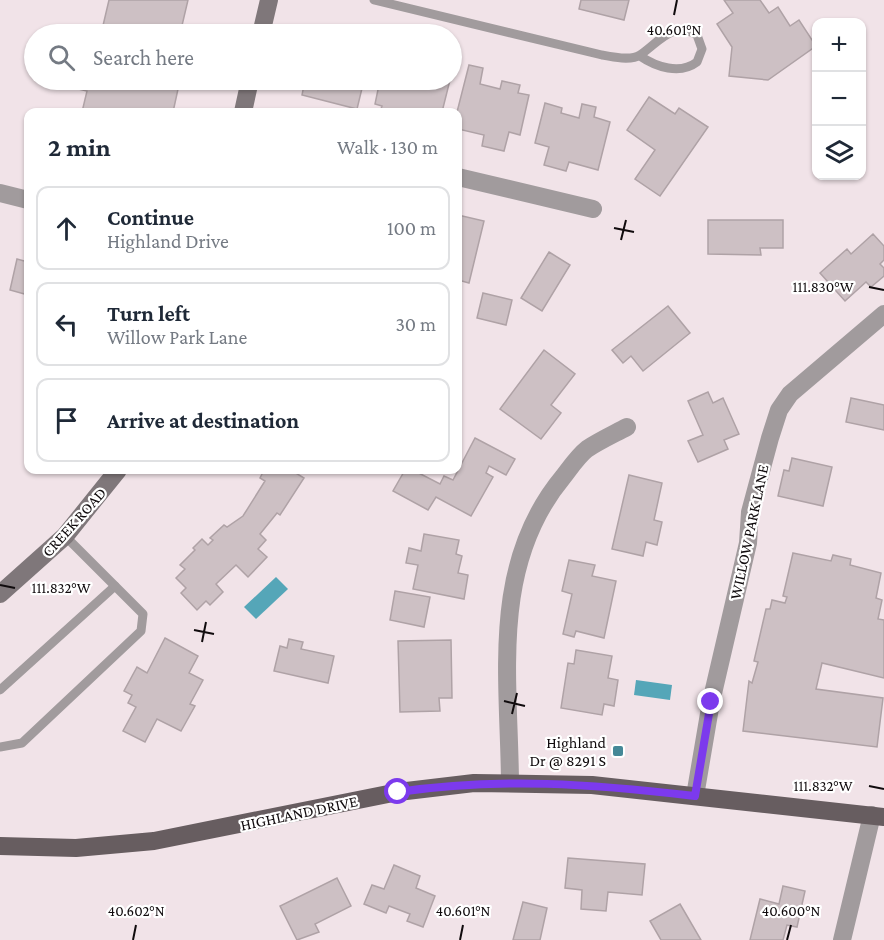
<!DOCTYPE html>
<meta charset="utf-8">
<style>
body{margin:0;font-family:"Crimson Pro",serif;background:#f2f2f3;color:#1f2937}
.controls{position:absolute;right:18px;top:18px;display:grid;overflow:hidden;border-radius:12px;box-shadow:0 2px 4px #0004}
.controls button{width:54px;height:54px;display:grid;place-items:center;padding:0;border:0;border-bottom:2px solid #e0e1e3;background:#fff;color:#1f2937;font:30px sans-serif}
.stop{position:absolute;width:18px;height:18px;margin:-14px;border:4px solid #7c3aed;border-radius:50%;background:#fff}
.stop.end{background:#7c3aed;border-color:#fff;box-shadow:0 2px 6px #0008}
.list{margin:0;padding:0;list-style:none}
h2{display:flex;justify-content:space-between;align-items:center;height:78px;margin:0;padding:0 24px;font-size:26px}
h2 small{font-size:20px;font-weight:400;color:#747a83}
.list li{display:grid;grid-template-columns:39px 1fr auto;gap:18px;align-items:center;box-sizing:border-box;height:84px;margin:0 12px 12px;padding:0 12px;border:2px solid #e0e1e3;border-radius:12px}
.list b{display:block;font-size:22px;white-space:nowrap}
.list p{margin:0;font-size:20px;white-space:nowrap;color:#747a83}
.list em{font-size:20px;font-style:normal;color:#747a83}
.icon{flex:none;width:33px;height:33px;fill:none;stroke:currentColor;stroke-width:2;stroke-linecap:round;stroke-linejoin:round}
.map{position:relative;flex:none;width:884px;height:940px;overflow:hidden}
.search{position:absolute;background:#fff;box-shadow:0 2px 4px #0004;left:24px;top:24px;width:438px;height:66px;display:flex;align-items:center;gap:15px;box-sizing:border-box;padding:0 21px;border-radius:33px;color:#747a83;font-size:22px}
.panel{position:absolute;background:#fff;box-shadow:0 2px 4px #0004;left:24px;top:108px;width:438px;height:366px;border-radius:12px}
.map>svg:first-child{display:block}
.water{fill:#55a6b8}
.building{fill:#cdc0c4;stroke:#afa2a6;stroke-width:1.5}
.lines{fill:none;stroke-linecap:round;stroke-linejoin:round}
.lane{stroke:#a19b9d;stroke-width:9}
.street{stroke:#a19b9d;stroke-width:18}
.secondary{stroke:#7f777a;stroke-width:18}
.primary{stroke:#675d60;stroke-width:18}
.route{stroke:#7c3aed;stroke-width:8}
.ticks{fill:none;stroke:#100b0d;stroke-width:2}
.poi-dot{fill:#458897;stroke:#fff;stroke-width:2}
.labels{text-anchor:middle;dominant-baseline:central;stroke-width:4.5;stroke-linejoin:round;paint-order:stroke}
.street-label{font-size:16px;fill:#100b0d;stroke:#fff}
.poi-label{font-size:16px;fill:#100b0d;stroke:#fff;text-anchor:end}
.ticks-label{font-size:15px;text-anchor:middle;fill:#100b0d;stroke:#fff;stroke-width:4.5;stroke-linejoin:round;paint-order:stroke}
</style>
<div class="map">
<svg width="884" height="940" viewBox="0 0 884 940">
<rect width="100%" height="100%" fill="#f1e3e8"/>
<g class="water">
<polygon points="276,577 288,589 256,619 244,607"/>
<polygon points="636,680 672,685 670,700 634,695"/>
</g>
<g class="building">
<polygon points="109,0 188,0 180,34 101,34"/>
<polygon points="581,0 629,0 624,20 579,9"/>
<polygon points="724,0 760,0 769,13 778,7 790,26 799,20 816,46 768,80 729,76 732,47 717,24 733,13"/>
<polygon points="469,65 483,68 480,84 500,89 502,81 520,85 518,93 529,95 520,135 509,132 504,151 482,146 484,135 458,129 457,112"/>
<polygon points="80,80 180,80 173,112 163,110 163,112 82,112 87,91 78,89"/>
<polygon points="305,80 364,80 357,109 302,95"/>
<polygon points="380,80 450,80 442,112 380,112 382,106 375,104"/>
<polygon points="649,97 675,114 679,108 708,127 660,196 635,179 655,150 627,130"/>
<polygon points="545,103 562,108 561,113 579,118 582,104 596,107 594,117 610,122 598,170 569,162 566,171 544,165 549,147 535,143"/>
<polygon points="458,215 484,221 469,283 458,280"/>
<polygon points="708,220 783,220 783,248 760,248 761,255 708,254"/>
<polygon points="873,234 884,246 884,260 880,264 884,268 884,276 871,287 866,282 845,301 820,273 847,249 851,254"/>
<polygon points="549,252 570,265 542,311 521,298"/>
<polygon points="17,259 28,262 28,295 10,290"/>
<polygon points="483,293 512,300 506,325 477,318"/>
<polygon points="668,306 690,333 643,371 631,356 623,363 612,350"/>
<polygon points="544,350 575,374 551,405 561,413 541,439 500,409"/>
<polygon points="708,392 713,403 723,398 739,434 724,440 728,449 698,462 688,441 703,435 688,401"/>
<polygon points="851,398 884,405 884,430 846,422"/>
<polygon points="475,438 515,459 506,475 489,466 486,473 493,477 471,516 436,497 428,510 393,491 405,470 413,470 440,484 444,476 453,480"/>
<polygon points="792,458 832,467 823,506 778,496 784,470 789,471"/>
<polygon points="264,470 291,470 304,478 280,515 277,513 260,534 266,540 258,549 267,557 248,577 236,565 216,584 223,592 210,605 206,601 197,610 181,593 186,588 176,578 185,569 180,565 195,550 193,548 202,539 208,545 213,540 210,538 224,525 227,527 243,516 265,481 260,478"/>
<polygon points="629,475 662,483 654,520 662,522 657,545 646,542 643,556 612,549"/>
<polygon points="424,534 459,540 456,554 462,556 458,573 468,575 464,599 413,589 418,565 406,563 409,548 421,551"/>
<polygon points="793,553 831,561 833,555 851,559 850,565 881,573 876,598 882,600 878,619 884,620 884,678 822,663 816,689 883,698 877,747 743,731 749,681 752,683 758,662 754,661 766,609 770,609 772,600 785,603 787,597 783,596"/>
<polygon points="569,560 595,565 592,576 616,581 604,638 576,631 574,637 563,634 572,594 562,591"/>
<polygon points="395,591 430,597 424,627 390,620"/>
<polygon points="165,638 198,656 189,673 203,680 190,704 195,706 181,731 157,719 145,742 123,731 136,707 128,703 132,695 124,691 137,667 147,673"/>
<polygon points="289,639 303,642 301,649 334,656 328,683 274,671 280,646 287,648"/>
<polygon points="451,640 452,698 439,698 440,711 400,712 398,641"/>
<polygon points="576,650 612,656 608,678 618,680 614,706 604,704 602,715 561,708 568,663 574,664"/>
<polygon points="568,858 645,864 642,895 608,892 606,911 581,909 582,890 565,888"/>
<polygon points="394,865 420,876 416,888 435,896 423,927 407,921 410,914 389,906 386,913 364,904 372,885 384,889"/>
<polygon points="337,878 351,906 315,924 319,932 297,940 280,906"/>
<polygon points="783,886 805,891 797,927 787,925 783,940 750,940 760,899 779,904"/>
<polygon points="523,902 547,908 540,940 513,940"/>
<polygon points="680,904 701,940 661,940 650,921"/>
</g>
<g class="lines">
<g class="lane">
<path d="M374,0L602,55C612,57 631,61 640,55C658,43 673,20 697,35L702,49L697,62C680,75 656,67 640,56"/>
<polyline points="0,690 115,586"/>
<polyline points="0,747 22,743 141,631 143,614 65,536"/>
</g>
<g class="street">
<polyline points="458,177 593,209"/>
<polyline points="0,193 28,200"/>
<path d="M510,782C509,676 490,565 563,477C570,468 578,456 587,449C599,441 614,434 627,427"/>
<polyline points="695,796 711,702 748,543 750,512 770,438 779,410 790,394 884,314"/>
<polyline points="842,940 872,815"/>
</g>
<g class="secondary">
<polyline points="261,34 269,0"/>
<polyline points="243,112 250,80"/>
<polyline points="0,594 65,536 118,470"/>
</g>
<polyline class="primary" points="0,846 76,848 154,841 398,792 474,783 592,785 884,817"/>
</g>
<g class="lines">
<path class="route" d="M398,792C501,777 593,784 695,796L711,702"/>
</g>
<path class="ticks" d="M674,15L677,0M614,228L634,232M621,240L626,220M869,287L884,290M0,585L15,588M194,630L214,634M202,642L206,622M504,701L525,706M512,714L517,693M869,786L884,789M133,940L136,925M460,940L463,925M787,940L791,925"/>
<rect class="poi-dot" x="612" y="745" width="12" height="12" rx="3"/>
<g class="labels">
<g class="street-label">
<text transform="translate(74 522) rotate(-48)">CREEK ROAD</text>
<text transform="translate(749 532) rotate(-78)">WILLOW PARK LANE</text>
<text transform="translate(299 813) rotate(-12)">HIGHLAND DRIVE</text>
</g>
<g class="poi-label">
<text x="606" y="742">Highland<tspan x="606" dy="18">Dr @ 8291 S</tspan></text>
</g>
</g>
<g class="ticks-label">
<text x="674" y="35">40.601°N</text>
<text x="823" y="292">111.830°W</text>
<text x="61" y="593">111.832°W</text>
<text x="823" y="791">111.832°W</text>
<text x="136" y="916">40.602°N</text>
<text x="463" y="916">40.601°N</text>
<text x="791" y="916">40.600°N</text>
</g>
</svg>
<div class="controls">
<button>+</button>
<button>−</button>
<button><svg class="icon" aria-label="layers" viewBox="0 0 24 24"><path d="M12 4l9 5-9 5-9-5zM3 14l9 5 9-5"/></svg></button>
</div>
<div class="stop" style="left:398px;top:792px"></div>
<div class="stop end" style="left:711px;top:702px"></div>
<div class="search"><svg class="icon" aria-label="search" viewBox="0 0 24 24"><circle cx="10" cy="10" r="6"/><path d="M15 15l6 6"/></svg>Search here</div>
<section class="panel">
<h2>2 min<small>Walk · 130 m</small></h2>
<ul class="list">
<li><svg class="icon" aria-label="ahead" viewBox="0 0 24 24"><path d="M12 20V5M6 11l6-6 6 6"/></svg><div><b>Continue</b><p>Highland Drive</p></div><em>100 m</em></li>
<li><svg class="icon" aria-label="left" viewBox="0 0 24 24"><path d="M17 20v-9H6M10 6l-5 5 5 5"/></svg><div><b>Turn left</b><p>Willow Park Lane</p></div><em>30 m</em></li>
<li><svg class="icon" aria-label="arrive" viewBox="0 0 24 24"><path d="M6 21V4h12l-3 4 3 4H6"/></svg><div><b>Arrive at destination</b></div></li>
</ul>
</section>
</div>
